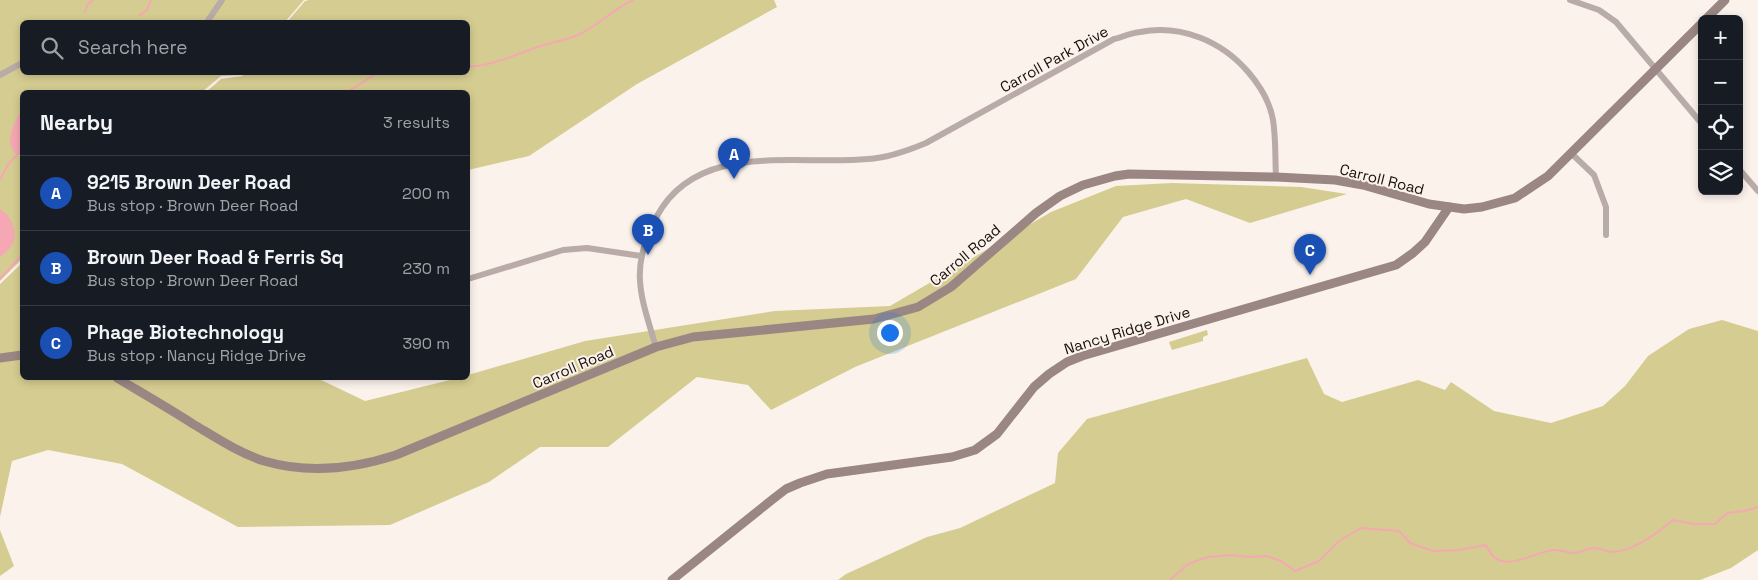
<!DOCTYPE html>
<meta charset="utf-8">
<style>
body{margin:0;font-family:"Space Grotesk",sans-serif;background:#20242c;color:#f1f3f6}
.controls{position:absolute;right:15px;top:15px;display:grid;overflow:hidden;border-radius:8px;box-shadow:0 2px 8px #0003}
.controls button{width:45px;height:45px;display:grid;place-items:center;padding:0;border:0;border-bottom:1px solid #363941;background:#171b24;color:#f1f3f6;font:25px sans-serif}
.you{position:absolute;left:889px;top:332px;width:18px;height:18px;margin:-12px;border:4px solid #fff;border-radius:50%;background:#1a73e8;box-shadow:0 0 0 8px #1a73e833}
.badge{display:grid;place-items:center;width:32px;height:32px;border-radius:50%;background:#1a73e8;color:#fff;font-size:16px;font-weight:700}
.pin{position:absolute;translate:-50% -41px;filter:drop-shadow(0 1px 2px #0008)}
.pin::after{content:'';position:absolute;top:26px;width:18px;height:15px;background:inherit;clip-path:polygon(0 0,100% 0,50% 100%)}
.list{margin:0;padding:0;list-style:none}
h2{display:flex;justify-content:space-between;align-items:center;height:65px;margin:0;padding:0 20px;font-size:21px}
h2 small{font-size:16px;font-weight:400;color:#9ea1a6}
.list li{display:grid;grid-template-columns:32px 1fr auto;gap:15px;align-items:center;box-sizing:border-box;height:75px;padding:0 20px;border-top:1px solid #363941}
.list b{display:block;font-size:19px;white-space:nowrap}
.list p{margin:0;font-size:16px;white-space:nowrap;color:#9ea1a6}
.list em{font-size:16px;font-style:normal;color:#9ea1a6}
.icon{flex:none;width:28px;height:28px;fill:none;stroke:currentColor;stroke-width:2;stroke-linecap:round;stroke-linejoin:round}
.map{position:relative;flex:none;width:1758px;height:580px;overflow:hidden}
.search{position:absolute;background:#171b24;box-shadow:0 2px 8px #0003;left:20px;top:20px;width:450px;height:55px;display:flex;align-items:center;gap:12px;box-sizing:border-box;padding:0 18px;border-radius:8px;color:#9ea1a6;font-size:19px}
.panel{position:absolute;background:#171b24;box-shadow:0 2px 8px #0003;left:20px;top:90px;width:450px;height:290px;border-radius:8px}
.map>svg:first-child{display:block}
.green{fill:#d5cc91}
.water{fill:#f5a8b4}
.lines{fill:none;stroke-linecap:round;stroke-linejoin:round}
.stream{stroke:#f5a8b4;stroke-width:2}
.street{stroke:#b8aba8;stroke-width:6}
.secondary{stroke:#9a8783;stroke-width:9}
.labels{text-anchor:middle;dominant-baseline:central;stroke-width:4;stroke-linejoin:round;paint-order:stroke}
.street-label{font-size:15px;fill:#18100a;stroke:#fcf2ec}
</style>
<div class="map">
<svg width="1758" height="580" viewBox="0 0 1758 580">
<rect width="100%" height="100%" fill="#fcf2ec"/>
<g class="green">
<polygon points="0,0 304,0 285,22 22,22 22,72 241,73 239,75 221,76 202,92 22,92 22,259 0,281"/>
<polygon points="309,0 774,0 777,7 637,84 529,156 468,170 468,92 206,92 221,79 242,76 245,73 468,72 468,22 287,22 305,1"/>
<polygon points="1172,183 1301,187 1347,194 1250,223 1186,199 1123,217 1076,279 855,367 771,410 748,385 697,377 608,447 540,447 489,482 390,525 238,527 122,464 48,450 12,461 0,517 0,284 22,263 22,378 317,378 365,401 458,378 468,378 468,375 585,341 775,311 890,306 1051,212 1116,186"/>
<polygon points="1722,320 1758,331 1758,550 1731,568 1700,580 838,580 846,574 927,537 960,528 1055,483 1058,453 1087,419 1307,358 1324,394 1342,402 1418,380 1445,390 1451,382 1494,411 1551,423 1603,406 1625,386 1648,356 1689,329"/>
<polygon points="1207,330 1208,335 1203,337 1203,341 1172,350 1169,342"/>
<polygon points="0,530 14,566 0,576"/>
</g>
<g class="water">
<path d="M22,110V153L17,155C3,144 14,121 22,110Z"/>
<path d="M0,209C11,215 19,232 12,245C9,250 4,254 0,257Z"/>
</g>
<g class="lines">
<g class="stream">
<polyline points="85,12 87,5 93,0"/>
<polyline points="140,15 147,10 151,0"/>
<path d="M468,66C489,68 520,52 541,46C553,42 567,40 578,35C598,26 613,9 633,0"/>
<polyline points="347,92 379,72"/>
<polyline points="0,179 9,163 18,154"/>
<polyline points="0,279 22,255"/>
<path d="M1170,580L1188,564L1208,557L1230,555L1249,557L1267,556L1281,561L1295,571L1319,561L1339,541L1361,528L1399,531L1410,543L1433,551L1458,550L1486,545C1500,578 1529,553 1553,550C1560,549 1568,553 1575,553C1582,552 1588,548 1594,548C1600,548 1606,552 1613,552C1635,550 1656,534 1673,520L1693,524H1715L1727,513L1744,511L1758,507"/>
</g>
<g class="street">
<polyline points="1570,0 1599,10 1616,22 1702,124"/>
<polyline points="207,22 222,0"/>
<polyline points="0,75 22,63"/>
<polyline points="1572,154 1594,175 1606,207 1606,235"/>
<polyline points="1739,169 1758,191"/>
<polyline points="468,279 563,250 587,248 641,256"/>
<path d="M656,347C640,294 629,268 657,216C698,140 797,166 868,159C888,158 907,151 926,143L1114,39C1122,37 1131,33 1140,32C1181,24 1222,41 1249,73C1260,86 1270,102 1273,120C1276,138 1275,158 1276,177"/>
</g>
<g class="secondary">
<polyline points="1706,19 1725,0"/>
<polyline points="0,358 22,355"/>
<path d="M117,378C142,393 168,408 193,424C215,437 239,453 264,461C308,474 353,469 396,455L656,347L693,337L874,319L918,307L951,287L1036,213L1060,196L1083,185L1115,176L1129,174L1276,177L1335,180L1363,185L1429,204L1464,209L1482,207L1515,198L1548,176L1702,23"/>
<polyline points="672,580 773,499 786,489 800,483 827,474 952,457 975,450 997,434 1034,387 1049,374 1067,362 1082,356 1396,265 1413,253 1425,242 1449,207"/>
</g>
</g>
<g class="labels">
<g class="street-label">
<text transform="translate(1054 59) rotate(-29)">Carroll Park Drive</text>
<text transform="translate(1382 179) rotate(14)">Carroll Road</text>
<text transform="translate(965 255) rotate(-40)">Carroll Road</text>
<text transform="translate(1127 330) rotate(-17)">Nancy Ridge Drive</text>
<text transform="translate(573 367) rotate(-23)">Carroll Road</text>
</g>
</g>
</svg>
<div class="controls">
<button>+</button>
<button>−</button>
<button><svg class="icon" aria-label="locate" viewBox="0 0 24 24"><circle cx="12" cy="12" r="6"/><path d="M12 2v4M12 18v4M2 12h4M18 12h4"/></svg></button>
<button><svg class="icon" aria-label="layers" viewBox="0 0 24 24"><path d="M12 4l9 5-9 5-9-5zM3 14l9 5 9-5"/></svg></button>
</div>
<div class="you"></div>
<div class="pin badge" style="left:734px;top:179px;background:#1a4fb4">A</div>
<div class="pin badge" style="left:648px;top:255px;background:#1a4fb4">B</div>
<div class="pin badge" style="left:1310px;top:275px;background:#1a4fb4">C</div>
<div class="search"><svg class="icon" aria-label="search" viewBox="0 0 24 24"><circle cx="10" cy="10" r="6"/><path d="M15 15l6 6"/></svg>Search here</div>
<section class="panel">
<h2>Nearby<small>3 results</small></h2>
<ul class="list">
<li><span class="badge" style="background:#1a4fb4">A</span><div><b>9215 Brown Deer Road</b><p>Bus stop · Brown Deer Road</p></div><em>200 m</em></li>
<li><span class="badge" style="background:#1a4fb4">B</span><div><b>Brown Deer Road &amp; Ferris Sq</b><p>Bus stop · Brown Deer Road</p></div><em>230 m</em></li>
<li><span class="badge" style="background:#1a4fb4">C</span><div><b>Phage Biotechnology</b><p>Bus stop · Nancy Ridge Drive</p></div><em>390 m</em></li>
</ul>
</section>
</div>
